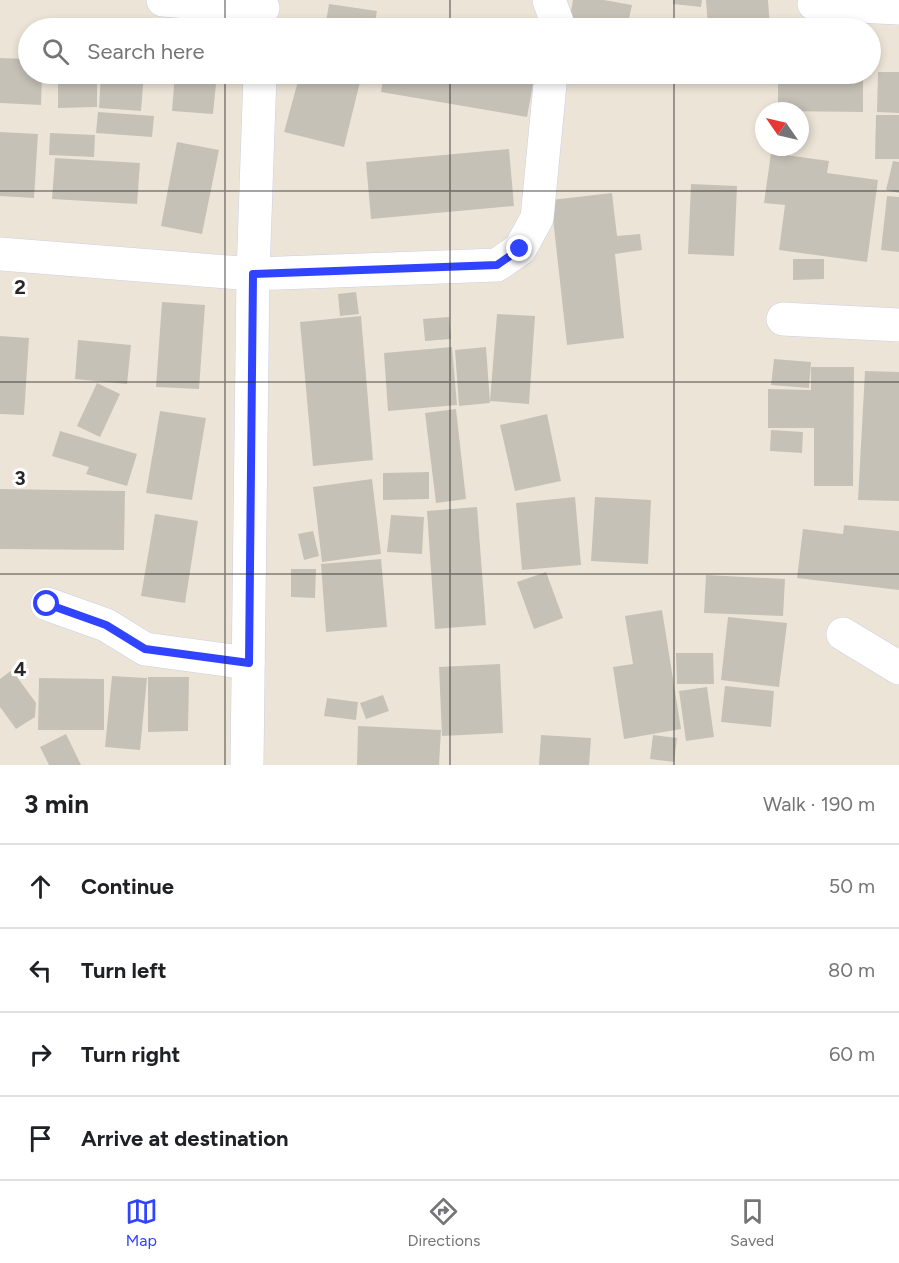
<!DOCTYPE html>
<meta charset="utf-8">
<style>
body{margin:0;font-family:Figtree,sans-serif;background:#f2f2f2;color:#202124}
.compass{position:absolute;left:755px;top:102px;width:54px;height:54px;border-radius:50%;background:#fff;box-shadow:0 3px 9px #0003;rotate:304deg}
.stop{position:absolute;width:18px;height:18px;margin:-14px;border:4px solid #3043ff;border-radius:50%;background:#fff}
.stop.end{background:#3043ff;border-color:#fff;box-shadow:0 2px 6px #0008}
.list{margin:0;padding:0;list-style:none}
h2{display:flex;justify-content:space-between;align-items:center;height:78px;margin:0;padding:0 24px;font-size:26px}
h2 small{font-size:20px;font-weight:400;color:#757577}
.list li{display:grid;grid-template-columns:39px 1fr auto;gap:18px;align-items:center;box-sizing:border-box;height:84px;padding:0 24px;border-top:2px solid #e0e0e0}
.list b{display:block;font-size:22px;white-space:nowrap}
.list em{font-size:20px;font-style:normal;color:#757577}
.icon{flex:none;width:33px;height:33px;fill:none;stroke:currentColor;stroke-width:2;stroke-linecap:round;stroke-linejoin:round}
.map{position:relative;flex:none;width:899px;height:765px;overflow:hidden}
.search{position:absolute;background:#fff;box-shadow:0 3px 9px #0003;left:18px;right:18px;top:18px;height:66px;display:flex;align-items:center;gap:15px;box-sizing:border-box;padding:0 21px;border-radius:33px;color:#757577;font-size:22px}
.sheet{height:414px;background:#fff}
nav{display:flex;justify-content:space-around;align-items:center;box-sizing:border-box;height:84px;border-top:2px solid #e0e0e0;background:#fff;font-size:16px;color:#757577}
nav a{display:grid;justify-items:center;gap:3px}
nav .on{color:#3043ff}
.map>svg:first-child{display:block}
.building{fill:#c6c1b7}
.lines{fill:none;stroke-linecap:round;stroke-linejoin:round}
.minor-casing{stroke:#cccee2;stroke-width:34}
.minor{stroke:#fff;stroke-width:33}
.route{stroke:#3043ff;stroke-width:8}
.grid{fill:none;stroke:#272727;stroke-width:1.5;stroke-opacity:0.55}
.grid-label{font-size:20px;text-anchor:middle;font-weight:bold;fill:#272727;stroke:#fff;stroke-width:6;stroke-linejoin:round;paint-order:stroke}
</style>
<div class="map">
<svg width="899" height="765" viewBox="0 0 899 765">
<rect width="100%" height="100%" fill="#ece5d7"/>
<g class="building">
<polygon points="573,0 604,0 632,5 627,28 568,28"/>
<polygon points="673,0 702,0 701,7 673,4"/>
<polygon points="706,0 768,0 770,28 708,28"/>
<polygon points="329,4 377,11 374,28 325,28"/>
<polygon points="0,58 28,59 28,74 42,74 41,105 0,103"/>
<polygon points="878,72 899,72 899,113 877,112"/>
<polygon points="58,74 97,74 97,107 58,108"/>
<polygon points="101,74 144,74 141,111 99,108"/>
<polygon points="175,74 217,74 213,114 172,111"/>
<polygon points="300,74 362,74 344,147 284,132"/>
<polygon points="384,74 535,74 527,117 381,92"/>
<polygon points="778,74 863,74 863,112 778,111"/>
<polygon points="98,112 154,116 152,137 96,133"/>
<polygon points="876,115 899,115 899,159 875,159"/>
<polygon points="0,132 38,134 34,198 0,196"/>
<polygon points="50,133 95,135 94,157 49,155"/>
<polygon points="177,142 219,150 202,234 161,226"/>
<polygon points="509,149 514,206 371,219 366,162"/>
<polygon points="771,153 829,161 827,173 878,180 867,262 779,250 785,205 764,203"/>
<polygon points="55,158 140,163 137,204 52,199"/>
<polygon points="893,161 899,162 899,193 886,190"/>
<polygon points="691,184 737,186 734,256 688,254"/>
<polygon points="612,193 617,236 640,234 642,250 615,254 624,338 567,345 551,200"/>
<polygon points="887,196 899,197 899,252 881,250"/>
<polygon points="793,259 824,259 824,279 793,280"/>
<polygon points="356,292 359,314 340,316 338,294"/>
<polygon points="162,302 205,305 199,389 156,387"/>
<polygon points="497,314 535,316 529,404 490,401"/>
<polygon points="361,316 373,460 313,466 300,322"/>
<polygon points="449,317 451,339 425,341 423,319"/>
<polygon points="0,336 29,338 24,415 0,414"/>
<polygon points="78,340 131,345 127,384 75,379"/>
<polygon points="452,347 457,405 388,411 384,353"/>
<polygon points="486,347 490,403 459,406 455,350"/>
<polygon points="774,359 811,362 809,388 771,385"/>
<polygon points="811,367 854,367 853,486 814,486 814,428 768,428 768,389 811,390"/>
<polygon points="865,371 899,372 899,501 858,500"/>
<polygon points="97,383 120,394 100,437 77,426"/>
<polygon points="456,409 466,499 436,503 425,413"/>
<polygon points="160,411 206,418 192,500 146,493"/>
<polygon points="547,414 561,481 515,491 500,425"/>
<polygon points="771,430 803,432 802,453 770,451"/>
<polygon points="60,431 137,454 127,486 86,474 89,467 52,456"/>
<polygon points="429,472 429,499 383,500 383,473"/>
<polygon points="372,479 381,554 322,562 313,487"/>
<polygon points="0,489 125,491 124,550 0,549"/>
<polygon points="575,497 581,565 522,570 516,503"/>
<polygon points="595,497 651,500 648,564 591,561"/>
<polygon points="477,507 486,625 435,629 427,511"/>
<polygon points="155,514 198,521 185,603 141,596"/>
<polygon points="391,515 424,517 422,554 387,552"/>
<polygon points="844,525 899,531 899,590 797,578 803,529 843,534"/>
<polygon points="313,531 319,556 304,560 298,534"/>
<polygon points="381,559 387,627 326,632 321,564"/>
<polygon points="291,569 316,569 315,598 291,597"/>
<polygon points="546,572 563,618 534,629 517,582"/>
<polygon points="706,575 785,579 783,616 704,613"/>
<polygon points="662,610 681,729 624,739 613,667 633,664 625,616"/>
<polygon points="728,617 787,623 779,687 721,680"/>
<polygon points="676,653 713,653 714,684 677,684"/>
<polygon points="500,664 503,733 442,736 439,667"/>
<polygon points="12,670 36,703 35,717 16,729 0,707 0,679"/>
<polygon points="112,676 147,678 140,750 105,747"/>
<polygon points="148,677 189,677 188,731 148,732"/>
<polygon points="39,678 104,679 104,730 38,730"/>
<polygon points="725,686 774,691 771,727 721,722"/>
<polygon points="707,687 714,737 686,741 679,691"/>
<polygon points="383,695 389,711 366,719 360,703"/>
<polygon points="327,698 358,702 356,720 324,716"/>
<polygon points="358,726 441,730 439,765 357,765"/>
<polygon points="66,734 81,765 49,765 40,747"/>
<polygon points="541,735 591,738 589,765 539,765"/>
<polygon points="653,735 677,738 674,762 650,759"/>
</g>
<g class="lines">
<defs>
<g id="minor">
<polyline points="163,0 263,8"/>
<polyline points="549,0 557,22 556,28"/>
<polyline points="814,4 899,8"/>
<polyline points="0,254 253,274 497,265 520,249 537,218 551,74"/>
<polyline points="783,319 899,325"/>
<polyline points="47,604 106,625 145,649 248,663"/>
<polyline points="843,634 899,668"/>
<polyline points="247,765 253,274 260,74"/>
</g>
</defs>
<use href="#minor" class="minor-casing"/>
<use href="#minor" class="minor"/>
</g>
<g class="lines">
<polyline class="route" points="47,604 106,625 145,649 249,663 253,274 497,265 520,249"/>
</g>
<path class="grid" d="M225,0V28M450,0V28M674,0V28M225,74V765M450,74V765M674,74V765M0,191H899M0,382H899M0,574H899"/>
<g class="grid-label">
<text x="20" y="294">2</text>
<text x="20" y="485">3</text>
<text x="20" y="676">4</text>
</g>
</svg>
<svg class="compass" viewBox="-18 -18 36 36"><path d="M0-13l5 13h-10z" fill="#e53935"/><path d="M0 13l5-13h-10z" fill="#757577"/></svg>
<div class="stop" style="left:47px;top:604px"></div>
<div class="stop end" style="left:520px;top:249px"></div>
<div class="search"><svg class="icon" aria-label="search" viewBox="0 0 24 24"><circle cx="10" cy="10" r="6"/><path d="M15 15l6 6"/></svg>Search here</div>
</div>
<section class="sheet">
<h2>3 min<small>Walk · 190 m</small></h2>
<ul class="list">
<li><svg class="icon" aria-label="ahead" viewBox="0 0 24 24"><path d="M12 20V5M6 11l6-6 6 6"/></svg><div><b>Continue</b></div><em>50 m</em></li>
<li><svg class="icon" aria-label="left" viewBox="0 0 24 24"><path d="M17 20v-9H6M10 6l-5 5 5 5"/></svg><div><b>Turn left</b></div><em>80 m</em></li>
<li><svg class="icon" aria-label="right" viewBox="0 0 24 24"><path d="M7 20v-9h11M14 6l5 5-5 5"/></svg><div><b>Turn right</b></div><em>60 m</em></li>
<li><svg class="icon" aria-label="arrive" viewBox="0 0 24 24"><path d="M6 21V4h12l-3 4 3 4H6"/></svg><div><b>Arrive at destination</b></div></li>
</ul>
</section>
<nav>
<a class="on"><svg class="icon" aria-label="map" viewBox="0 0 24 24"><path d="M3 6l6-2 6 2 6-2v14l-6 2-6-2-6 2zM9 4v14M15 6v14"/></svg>Map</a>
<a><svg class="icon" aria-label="directions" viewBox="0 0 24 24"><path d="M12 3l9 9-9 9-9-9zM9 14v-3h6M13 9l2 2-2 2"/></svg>Directions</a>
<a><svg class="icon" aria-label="saved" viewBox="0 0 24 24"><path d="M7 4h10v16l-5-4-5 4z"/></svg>Saved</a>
</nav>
